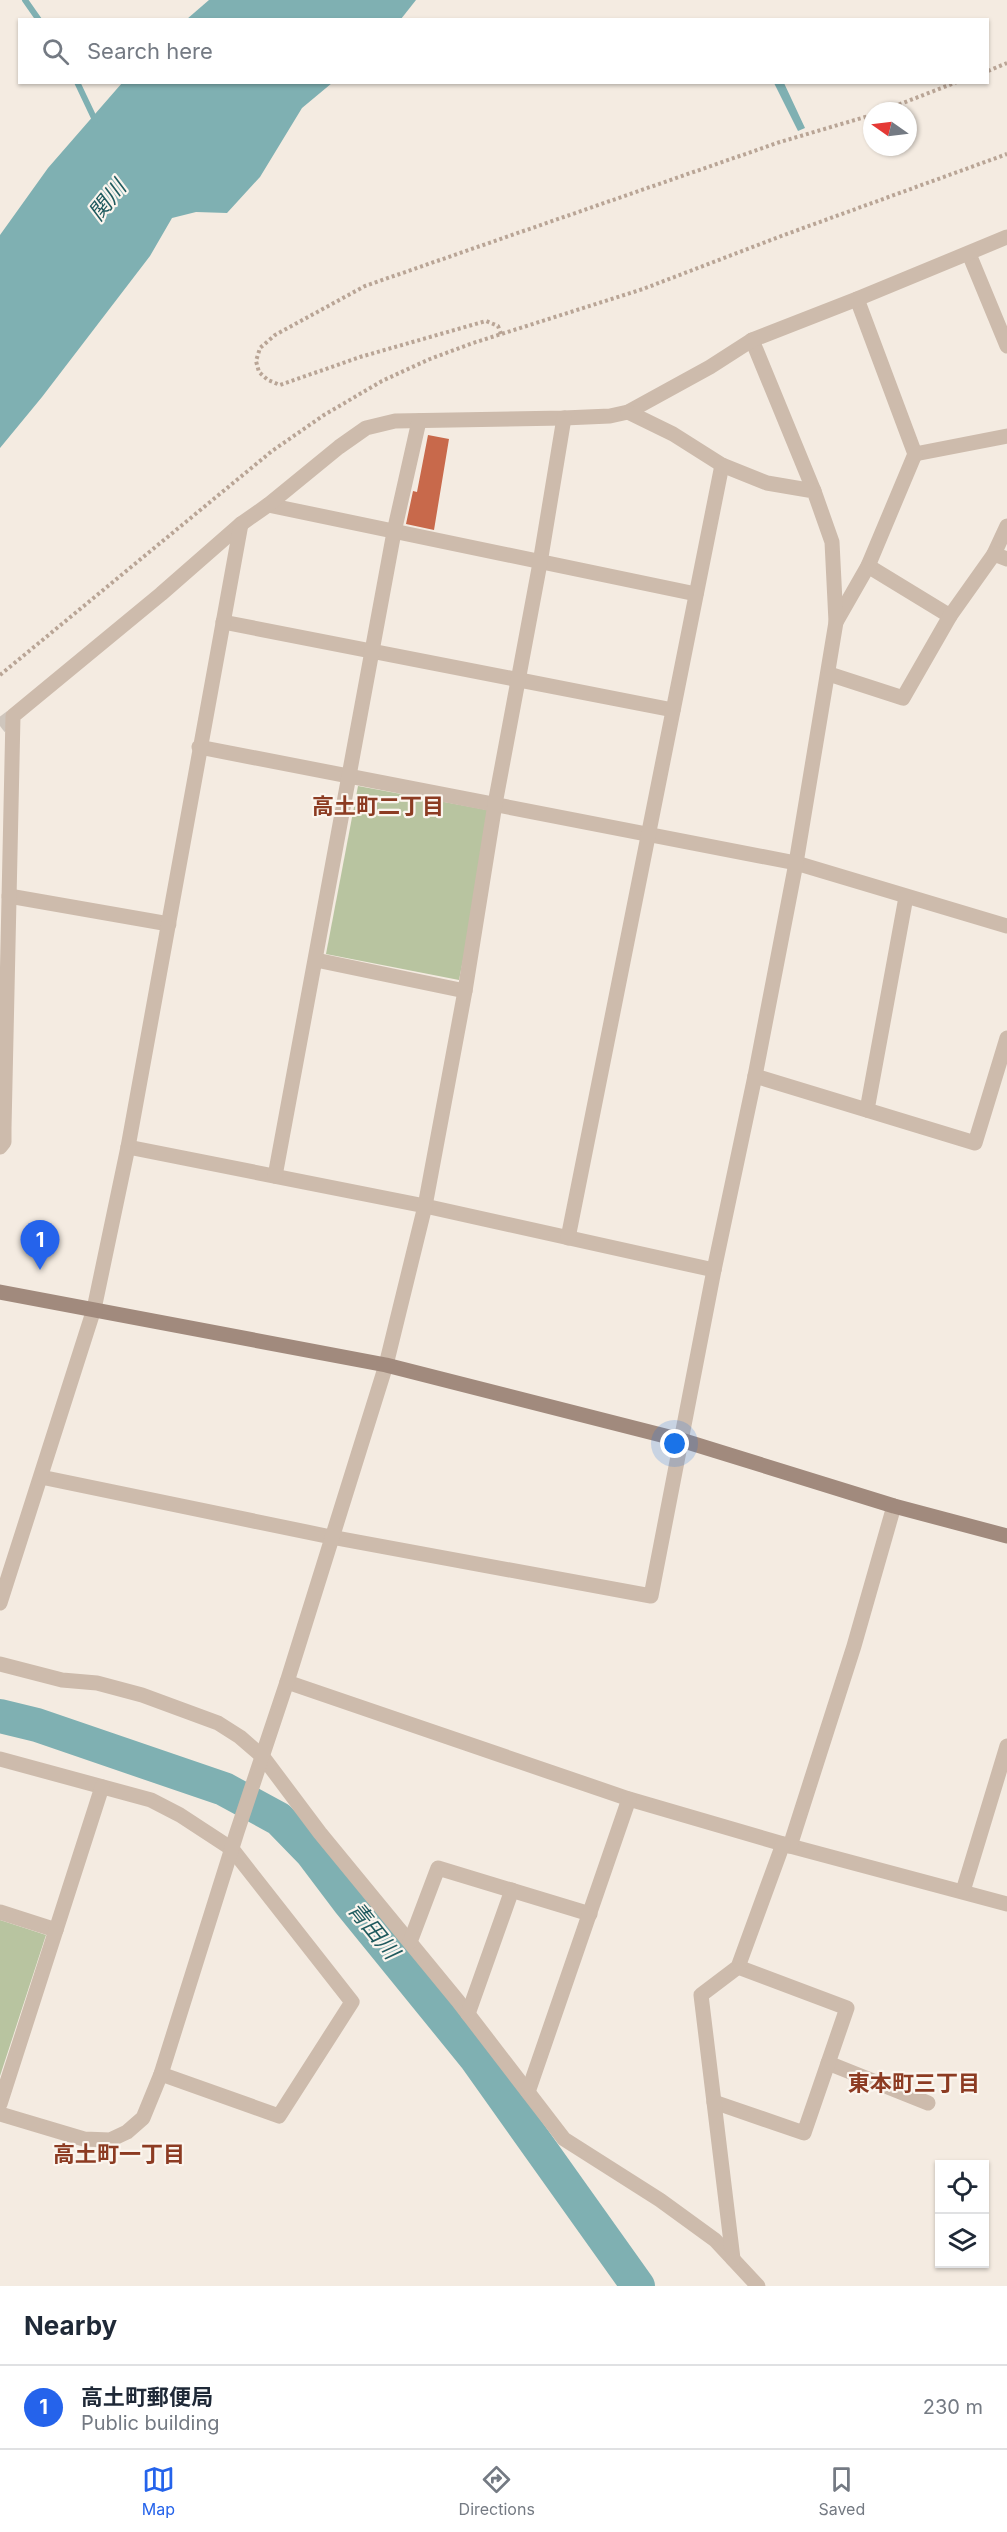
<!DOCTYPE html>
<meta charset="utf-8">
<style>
body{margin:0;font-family:Inter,"Noto Sans JP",sans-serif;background:#f6f6f7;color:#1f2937}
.controls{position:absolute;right:18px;bottom:18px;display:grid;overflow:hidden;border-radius:0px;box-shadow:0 2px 4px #0004}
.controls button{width:54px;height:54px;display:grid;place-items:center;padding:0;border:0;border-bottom:2px solid #e0e1e3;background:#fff;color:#1f2937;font:30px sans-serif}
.compass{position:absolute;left:863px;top:102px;width:54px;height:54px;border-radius:50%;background:#fff;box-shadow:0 2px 4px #0004;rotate:284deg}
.you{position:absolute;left:675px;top:1444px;width:21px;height:21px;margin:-15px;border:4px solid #fff;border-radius:50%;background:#1a73e8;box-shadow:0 0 0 9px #1a73e833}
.badge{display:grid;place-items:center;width:39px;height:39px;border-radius:50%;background:#2563eb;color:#fff;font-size:20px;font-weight:700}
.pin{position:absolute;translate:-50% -50px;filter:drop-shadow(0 2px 3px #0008)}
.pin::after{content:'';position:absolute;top:32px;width:21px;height:18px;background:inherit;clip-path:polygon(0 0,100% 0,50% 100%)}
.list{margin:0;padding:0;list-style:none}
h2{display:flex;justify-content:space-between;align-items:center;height:78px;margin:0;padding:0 24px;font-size:26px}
h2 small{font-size:20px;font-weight:400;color:#747a83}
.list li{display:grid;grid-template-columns:39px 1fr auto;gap:18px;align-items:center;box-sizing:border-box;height:84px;padding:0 24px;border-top:2px solid #e0e1e3}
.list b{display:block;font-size:22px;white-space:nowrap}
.list p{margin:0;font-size:20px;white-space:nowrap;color:#747a83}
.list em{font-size:20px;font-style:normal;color:#747a83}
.icon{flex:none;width:33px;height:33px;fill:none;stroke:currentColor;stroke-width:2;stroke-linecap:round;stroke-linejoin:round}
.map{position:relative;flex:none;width:1007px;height:2286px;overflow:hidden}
.search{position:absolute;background:#fff;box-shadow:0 2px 4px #0004;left:18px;right:18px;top:18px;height:66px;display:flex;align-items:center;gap:15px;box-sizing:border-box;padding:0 21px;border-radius:0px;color:#747a83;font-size:22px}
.sheet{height:162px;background:#fff}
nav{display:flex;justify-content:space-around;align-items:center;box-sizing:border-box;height:84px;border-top:2px solid #e0e1e3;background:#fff;font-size:16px;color:#747a83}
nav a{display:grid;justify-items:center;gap:3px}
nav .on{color:#2563eb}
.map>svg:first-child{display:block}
.green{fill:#b8c4a0}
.water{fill:#7fb0b2}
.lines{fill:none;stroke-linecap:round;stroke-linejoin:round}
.stream{stroke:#7fb0b2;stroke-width:6}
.river{stroke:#7fb0b2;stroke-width:34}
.building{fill:#c8694b}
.street-tunnel{stroke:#cfc6bd;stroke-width:15;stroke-dasharray:15 8;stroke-linecap:butt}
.path{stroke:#b9a596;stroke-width:4;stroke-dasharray:3 3;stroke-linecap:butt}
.street{stroke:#cdbbac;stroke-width:15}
.secondary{stroke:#a18a7d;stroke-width:15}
.labels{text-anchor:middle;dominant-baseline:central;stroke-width:4.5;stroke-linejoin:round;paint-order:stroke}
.water-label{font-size:22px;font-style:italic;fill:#1f5a5e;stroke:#fbf5ee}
.neighbourhood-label{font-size:22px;font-weight:bold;fill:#8c3b22;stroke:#fbf5ee}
</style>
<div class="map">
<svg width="1007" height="2286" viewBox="0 0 1007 2286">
<rect width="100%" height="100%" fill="#f4ebe1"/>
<g class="green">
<polygon points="358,786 493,811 459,980 326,954"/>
<polygon points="0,1920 46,1935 0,2076"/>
</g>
<g class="water">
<polygon points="209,0 416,0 401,19 187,19"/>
<polygon points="122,83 332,83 302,108 260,177 227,213 196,212 172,218 150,256 42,397 0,448 0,235 48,168"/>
<polygon points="774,83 784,83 805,128 798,131"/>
</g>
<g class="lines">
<g class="stream">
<polyline points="25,0 39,20"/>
<polyline points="77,82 95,120"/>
</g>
<polyline class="river" points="0,1716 37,1725 224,1789 279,1819 312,1853 349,1902 475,2057 638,2286"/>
</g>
<polygon class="building" points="428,435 449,439 434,530 406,524 413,491 417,492"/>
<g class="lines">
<polyline class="street-tunnel" points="0,726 13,716"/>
<g class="path">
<polyline points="988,71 1007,63"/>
<polyline points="882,111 957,82"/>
<polyline points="501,334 498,326 486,321 360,357 280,385 268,380 259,372 256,361 260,348 275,335 365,286 780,142 872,115"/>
<polyline points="0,675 272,451 324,415 382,381 430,359 473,343 643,289 784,235 1007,154"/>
</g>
<g class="street">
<polyline points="969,254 1007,346"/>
<polyline points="752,340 814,491"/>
<polyline points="915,454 1007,436"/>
<polyline points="268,505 696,594"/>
<polyline points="994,554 1007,526"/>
<polyline points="868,566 950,616"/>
<polyline points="223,622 673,710"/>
<polyline points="836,622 868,566 915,454 857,299"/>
<polyline points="829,674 903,698 950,616 994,554 1007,559"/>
<polyline points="199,747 796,863 1007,926"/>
<polyline points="9,896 169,924"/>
<polyline points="316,960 465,991"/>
<polyline points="755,1076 975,1143 1007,1038"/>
<polyline points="867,1110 906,897"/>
<polyline points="0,1147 4,1142 4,1128 13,716 161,594 241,524 268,505 339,447 366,428 395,421 564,418 610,416 628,412 710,367 752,340 857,299 1007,237"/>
<polyline points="128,1147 425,1206 714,1270"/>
<polyline points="275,1176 394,532 419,421"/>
<polyline points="568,1238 722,465"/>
<polyline points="41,1477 331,1537 651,1596 714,1270 755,1076 796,863 836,622 832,542 814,491 767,483 722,465 673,434 628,412"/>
<polyline points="0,1603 94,1309 128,1147 241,524"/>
<polyline points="0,1664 62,1680 97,1683 142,1695 218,1723 240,1737 263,1757 320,1833 458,2001 564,2139 660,2200 715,2240 758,2286"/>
<polyline points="287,1682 629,1799 790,1846 1007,1904"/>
<polyline points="0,1759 151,1800 180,1815 232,1849 352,2002 279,2116 161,2074"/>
<polyline points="790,1846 854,1646 894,1506"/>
<polyline points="963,1891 1007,1746"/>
<polyline points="0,1912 56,1930"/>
<polyline points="410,1942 438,1868 590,1914"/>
<polyline points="468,2014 512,1890"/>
<polyline points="828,2063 928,2103"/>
<polyline points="528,2092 629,1799"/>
<polyline points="714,2102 804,2133 847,2008 738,1967"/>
<polyline points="0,2104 102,1787"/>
<polyline points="0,2114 84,2139 110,2140 127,2132 143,2118 161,2074 237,1832 287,1682 386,1365 425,1206 465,991 495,804 540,563 564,418"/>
<polyline points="733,2259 701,1995 738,1967 783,1844"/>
</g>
<polyline class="secondary" points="0,1292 386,1365 681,1440 894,1506 1007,1536"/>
</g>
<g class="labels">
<g class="water-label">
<text transform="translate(107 200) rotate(-51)">関川</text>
<text transform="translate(374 1930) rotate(51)">青田川</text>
</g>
<g class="neighbourhood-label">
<text x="378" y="806">高土町二丁目</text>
<text x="914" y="2083">東本町三丁目</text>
<text x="119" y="2154">高土町一丁目</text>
</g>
</g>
</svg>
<div class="controls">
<button><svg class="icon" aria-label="locate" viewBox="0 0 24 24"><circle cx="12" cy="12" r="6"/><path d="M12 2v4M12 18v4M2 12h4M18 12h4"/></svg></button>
<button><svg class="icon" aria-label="layers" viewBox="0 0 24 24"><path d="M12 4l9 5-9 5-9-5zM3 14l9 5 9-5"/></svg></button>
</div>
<svg class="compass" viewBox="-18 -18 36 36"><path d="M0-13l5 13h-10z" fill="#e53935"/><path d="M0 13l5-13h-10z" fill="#747a83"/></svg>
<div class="you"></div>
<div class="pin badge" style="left:40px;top:1270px">1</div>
<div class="search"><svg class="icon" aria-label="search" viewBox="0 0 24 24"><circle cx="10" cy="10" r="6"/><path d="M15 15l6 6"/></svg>Search here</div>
</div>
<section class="sheet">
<h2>Nearby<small></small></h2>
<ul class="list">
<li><span class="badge">1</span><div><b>高土町郵便局</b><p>Public building</p></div><em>230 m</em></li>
</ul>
</section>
<nav>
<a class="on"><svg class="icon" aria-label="map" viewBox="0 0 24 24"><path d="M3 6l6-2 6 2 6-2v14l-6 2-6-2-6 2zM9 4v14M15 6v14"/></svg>Map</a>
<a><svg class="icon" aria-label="directions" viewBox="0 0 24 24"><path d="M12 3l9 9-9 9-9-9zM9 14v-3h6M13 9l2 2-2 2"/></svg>Directions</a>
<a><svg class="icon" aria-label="saved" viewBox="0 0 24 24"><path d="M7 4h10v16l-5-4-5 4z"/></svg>Saved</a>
</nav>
